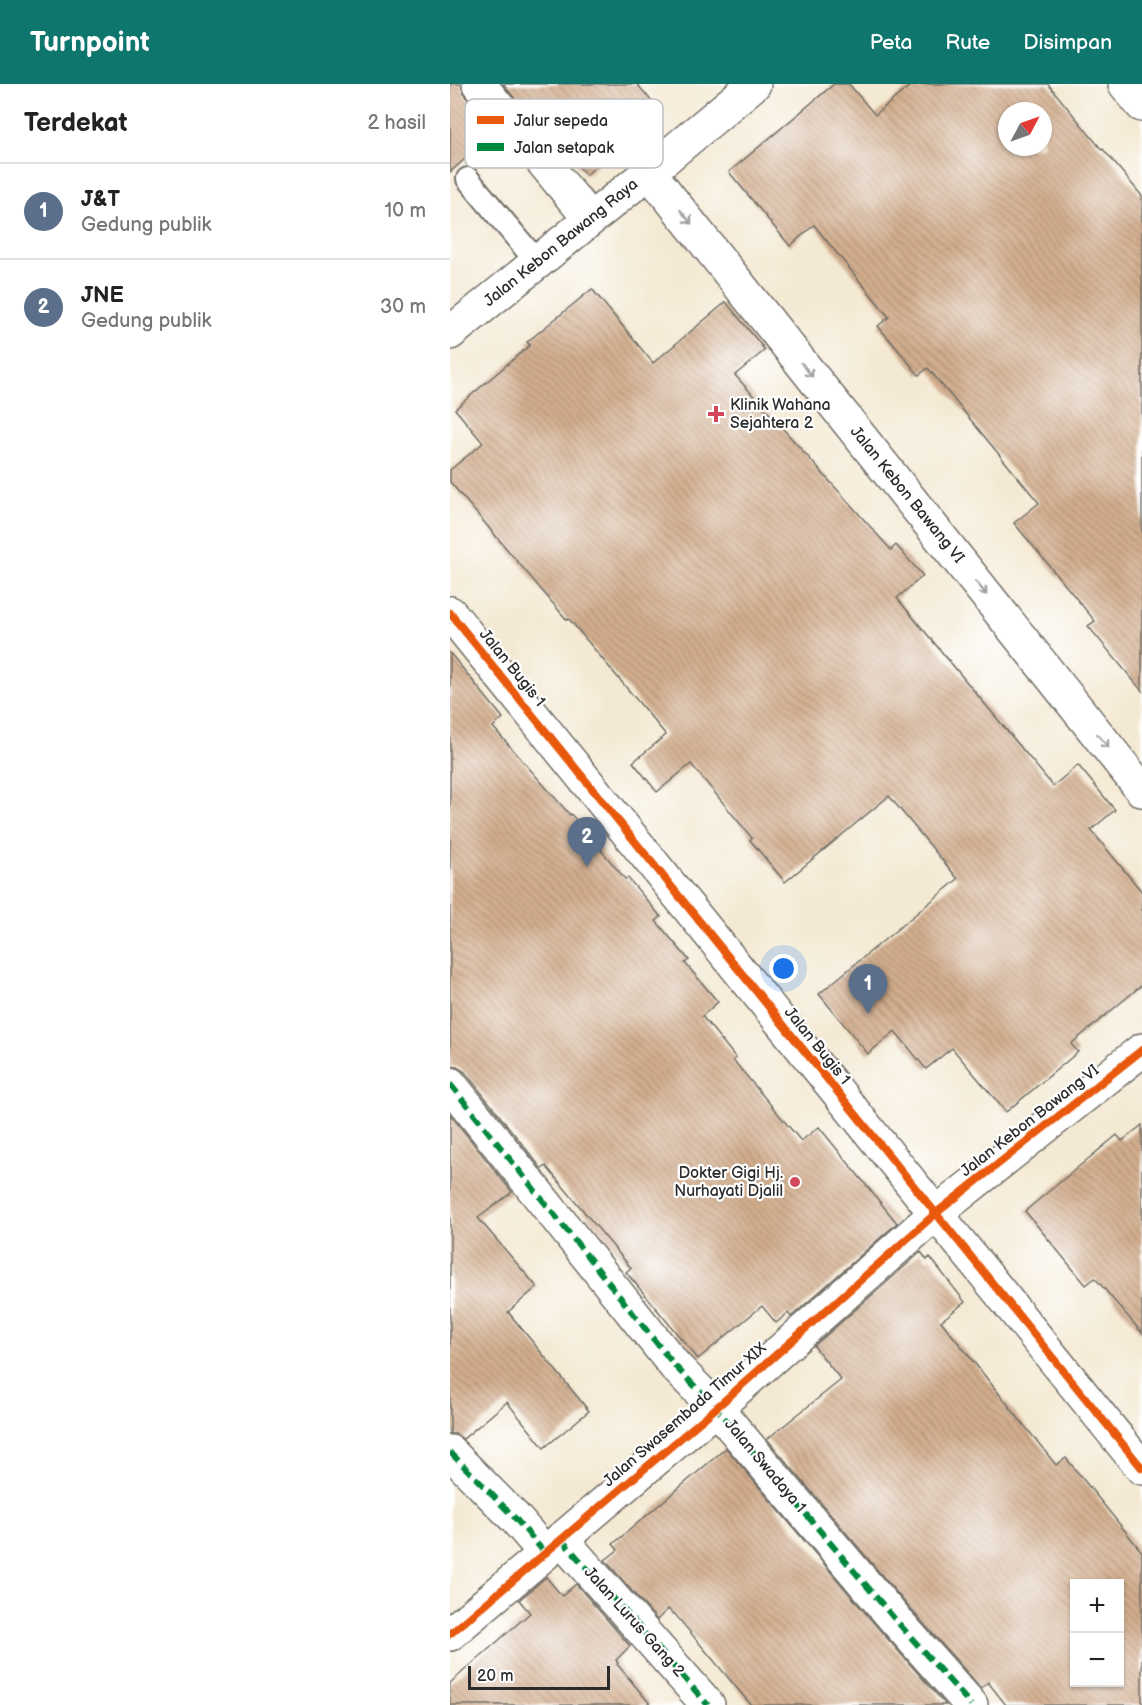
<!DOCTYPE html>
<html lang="id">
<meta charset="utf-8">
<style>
body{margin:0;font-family:"Balsamiq Sans",sans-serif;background:#f6f6f6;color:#222}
.controls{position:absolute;right:18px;bottom:18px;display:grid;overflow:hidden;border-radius:0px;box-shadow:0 2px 4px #0004}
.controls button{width:54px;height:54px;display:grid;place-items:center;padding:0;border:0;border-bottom:2px solid #e0e0e0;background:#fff;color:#222;font:30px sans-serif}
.compass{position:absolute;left:548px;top:18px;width:54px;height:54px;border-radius:50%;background:#fff;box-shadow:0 2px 4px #0004;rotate:49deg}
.scale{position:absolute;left:18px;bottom:15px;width:142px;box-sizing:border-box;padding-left:6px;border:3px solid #2b2b2b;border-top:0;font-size:16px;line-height:21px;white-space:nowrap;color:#2b2b2b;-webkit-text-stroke:4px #fff;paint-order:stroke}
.you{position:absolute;left:334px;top:885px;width:21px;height:21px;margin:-15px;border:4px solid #fff;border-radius:50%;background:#1a73e8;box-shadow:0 0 0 9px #1a73e833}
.badge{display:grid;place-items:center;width:39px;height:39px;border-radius:50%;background:#0f766e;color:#fff;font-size:20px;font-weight:700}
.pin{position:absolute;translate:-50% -50px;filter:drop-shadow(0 2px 3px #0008)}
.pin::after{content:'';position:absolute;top:32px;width:21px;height:18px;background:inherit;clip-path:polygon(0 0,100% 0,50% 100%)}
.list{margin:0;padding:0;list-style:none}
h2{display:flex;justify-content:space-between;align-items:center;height:78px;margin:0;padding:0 24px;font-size:26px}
h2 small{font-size:20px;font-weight:400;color:#767676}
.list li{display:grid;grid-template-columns:39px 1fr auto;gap:18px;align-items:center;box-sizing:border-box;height:96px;padding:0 24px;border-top:2px solid #e0e0e0}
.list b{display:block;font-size:22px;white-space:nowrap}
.list p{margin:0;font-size:20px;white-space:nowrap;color:#767676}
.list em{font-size:20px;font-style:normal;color:#767676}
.map{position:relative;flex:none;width:692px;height:1621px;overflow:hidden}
header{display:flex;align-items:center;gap:36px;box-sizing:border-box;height:84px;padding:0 30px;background:#0f766e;color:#fff}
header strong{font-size:28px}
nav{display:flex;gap:33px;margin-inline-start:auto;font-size:21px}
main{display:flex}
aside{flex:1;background:#fff}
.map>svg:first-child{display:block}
.building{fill:url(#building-back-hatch);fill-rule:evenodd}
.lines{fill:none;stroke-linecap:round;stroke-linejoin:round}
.service-casing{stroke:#716e66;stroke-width:26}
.minor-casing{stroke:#716e66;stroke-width:36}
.tertiary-casing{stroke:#716e66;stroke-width:36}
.service{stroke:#fff;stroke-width:22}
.minor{stroke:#fff;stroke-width:33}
.tertiary{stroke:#fff;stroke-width:33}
.quiet{stroke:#00873e;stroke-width:6;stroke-dasharray:12 6;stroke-linecap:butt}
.cycleway-casing{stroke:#fff;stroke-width:11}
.cycleway{stroke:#e8590c;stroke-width:8}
.oneway{stroke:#a0a0a0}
.poi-dot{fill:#d1495b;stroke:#fff;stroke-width:2}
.labels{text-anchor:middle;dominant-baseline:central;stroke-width:4.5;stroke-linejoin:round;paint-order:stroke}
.street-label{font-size:16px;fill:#2b2b2b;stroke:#fff}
.poi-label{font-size:16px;fill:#2b2b2b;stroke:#fff;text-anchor:start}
.key{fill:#fff;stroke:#bfbfbf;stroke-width:1.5}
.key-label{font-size:16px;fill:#2b2b2b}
</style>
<header>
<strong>Turnpoint</strong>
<nav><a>Peta</a><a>Rute</a><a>Disimpan</a></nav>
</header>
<main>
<aside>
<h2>Terdekat<small>2 hasil</small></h2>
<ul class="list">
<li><span class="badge" style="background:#5c6f8a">1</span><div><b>J&amp;T</b><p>Gedung publik</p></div><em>10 m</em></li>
<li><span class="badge" style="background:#5c6f8a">2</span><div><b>JNE</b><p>Gedung publik</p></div><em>30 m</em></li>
</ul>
</aside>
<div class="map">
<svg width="692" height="1621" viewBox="0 0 692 1621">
<defs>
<pattern id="building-back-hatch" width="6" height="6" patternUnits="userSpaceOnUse" patternTransform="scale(1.5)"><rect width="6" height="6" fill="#d3ae8e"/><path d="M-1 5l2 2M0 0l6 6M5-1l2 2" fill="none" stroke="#ab8e74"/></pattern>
</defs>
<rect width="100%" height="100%" fill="#fff"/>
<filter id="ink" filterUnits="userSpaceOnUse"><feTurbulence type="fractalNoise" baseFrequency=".0167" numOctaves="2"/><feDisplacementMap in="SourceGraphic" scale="12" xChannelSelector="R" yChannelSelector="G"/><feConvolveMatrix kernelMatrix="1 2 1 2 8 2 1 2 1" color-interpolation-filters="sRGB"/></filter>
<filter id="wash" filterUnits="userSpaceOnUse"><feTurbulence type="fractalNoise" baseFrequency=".008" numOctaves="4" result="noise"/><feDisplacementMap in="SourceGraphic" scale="24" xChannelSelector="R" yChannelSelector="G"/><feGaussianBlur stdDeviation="1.35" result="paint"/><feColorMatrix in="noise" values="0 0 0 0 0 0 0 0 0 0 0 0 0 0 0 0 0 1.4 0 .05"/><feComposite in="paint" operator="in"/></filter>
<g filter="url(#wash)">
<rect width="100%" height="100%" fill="#f4e9d3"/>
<g id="blocks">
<g class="building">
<polygon points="0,0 11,0 15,12 45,49 0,88"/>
<polygon points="53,0 187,0 210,27 136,91 76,22 73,25"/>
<path d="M384,0H399L425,31L462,0H598L652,66L653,65L692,112V607L638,542L645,537L564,439L589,419L478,284L469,291L428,242L439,233L364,141L340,162L279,88ZM557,27H593V63H557Z"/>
<polygon points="142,205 203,279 276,218 315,266 285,291 441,466 446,461 473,492 447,514 603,702 628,681 665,726 641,746 692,808 692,901 621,960 628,968 556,1028 502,964 476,985 445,947 418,970 369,910 508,795 439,712 335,798 300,756 302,754 241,680 207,708 183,678 216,651 119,535 117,536 0,398 0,386 33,359 5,325 80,261 77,258"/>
<polygon points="0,569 53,634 43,643 120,731 121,730 175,795 178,794 211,833 206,837 239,876 235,879 268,918 252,932 286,974 283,976 351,1057 369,1043 447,1139 341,1233 338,1229 326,1239 312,1222 248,1275 176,1188 181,1184 96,1082 92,1085 15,988 7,983 0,982"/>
<polygon points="0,1030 62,1108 28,1134 87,1203 58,1228 139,1327 94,1364 57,1318 13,1355 6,1350 0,1350"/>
<polygon points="692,1041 692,1249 645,1194 636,1201 575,1127 667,1051 672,1057"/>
<path d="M471,1168L477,1176L480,1173L515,1218L491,1237L606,1381L616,1374L692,1468V1621H556L538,1598L531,1604L457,1521L317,1355L391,1296L364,1262ZM624,1500H669V1599H624Z"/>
<polygon points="276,1364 429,1545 496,1621 301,1621 224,1529 223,1530 218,1525 207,1536 155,1476 168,1466 163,1460"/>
<polygon points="96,1493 112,1512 126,1500 180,1562 166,1576 168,1579 167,1580 201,1621 0,1621 0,1599 80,1529 69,1516"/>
</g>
</g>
</g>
<g filter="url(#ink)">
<use href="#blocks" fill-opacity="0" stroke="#716e66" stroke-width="1.5"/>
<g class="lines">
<defs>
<polyline id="service" points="18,95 87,178"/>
<g id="minor">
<polyline points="29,0 140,135"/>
<polyline points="675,0 692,21"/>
<polyline points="199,88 304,0"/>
<polyline points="0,1000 225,1282 266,1324 443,1533 521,1621"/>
<polyline points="0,1368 65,1434 95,1469"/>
<polyline points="111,1455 258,1621"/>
<polyline points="0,1550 266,1324 485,1130 692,966"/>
</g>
<g id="tertiary">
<polyline points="0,249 199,88 692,706"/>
<polyline points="0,529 692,1384"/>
</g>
</defs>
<use href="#service" class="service-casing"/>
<use href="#minor" class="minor-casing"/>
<use href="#tertiary" class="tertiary-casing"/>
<use href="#service" class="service"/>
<use href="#minor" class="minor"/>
<use href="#tertiary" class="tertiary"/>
<g class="quiet">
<polyline points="0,1000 225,1282 266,1324 443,1533 521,1621"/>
<polyline points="0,1368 65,1434 95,1469"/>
<polyline points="111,1455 258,1621"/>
</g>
<defs>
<g id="cycleway">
<polyline points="0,529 692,1384"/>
<polyline points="0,1550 266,1324 485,1130 692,966"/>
</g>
</defs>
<use href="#cycleway" class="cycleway-casing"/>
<use href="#cycleway" class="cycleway"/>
</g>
<defs><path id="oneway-shaft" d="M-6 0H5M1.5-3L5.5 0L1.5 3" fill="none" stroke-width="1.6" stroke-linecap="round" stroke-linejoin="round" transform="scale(1.5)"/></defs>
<g class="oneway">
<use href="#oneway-shaft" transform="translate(236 133) rotate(51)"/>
<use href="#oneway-shaft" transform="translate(357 286) rotate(51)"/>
<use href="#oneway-shaft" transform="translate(531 504) rotate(51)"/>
<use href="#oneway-shaft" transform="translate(653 657) rotate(51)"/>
</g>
</g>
<g class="poi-dot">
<path d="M263 321h6v6h6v6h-6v6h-6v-6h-6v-6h6z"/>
<circle cx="345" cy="1098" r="6"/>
</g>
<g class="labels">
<g class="street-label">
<text transform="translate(111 159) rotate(-39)">Jalan Kebon Bawang Raya</text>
<text transform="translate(457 411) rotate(51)">Jalan Kebon Bawang VI</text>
<text transform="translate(62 584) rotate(51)">Jalan Bugis 1</text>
<text transform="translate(367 962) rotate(51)">Jalan Bugis 1</text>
<text transform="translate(580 1037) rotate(-38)">Jalan Kebon Bawang VI</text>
<text transform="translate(235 1331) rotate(-41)">Jalan Swasembada Timur XIX</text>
<text transform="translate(315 1382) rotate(50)">Jalan Swadaya 1</text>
<text transform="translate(184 1538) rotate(48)">Jalan Lurus Gang 2</text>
</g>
<g class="poi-label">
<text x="280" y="321">Klinik Wahana<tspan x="280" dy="18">Sejahtera 2</tspan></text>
<text x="333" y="1089" text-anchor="end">Dokter Gigi Hj.<tspan x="333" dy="18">Nurhayati Djalil</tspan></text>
</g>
</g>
<rect x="15" y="15" width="198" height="69" rx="9" class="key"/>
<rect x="27" y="32" width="27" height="8" fill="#e8590c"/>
<rect x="27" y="59" width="27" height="8" fill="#00873e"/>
<g class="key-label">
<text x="64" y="42">Jalur sepeda</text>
<text x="64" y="69">Jalan setapak</text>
</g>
</svg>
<div class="controls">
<button>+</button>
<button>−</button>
</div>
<svg class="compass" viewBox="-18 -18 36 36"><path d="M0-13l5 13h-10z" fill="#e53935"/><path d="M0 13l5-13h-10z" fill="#767676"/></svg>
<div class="scale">20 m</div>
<div class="you"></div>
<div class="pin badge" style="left:418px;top:930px;background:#5c6f8a">1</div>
<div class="pin badge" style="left:137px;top:783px;background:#5c6f8a">2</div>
</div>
</main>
